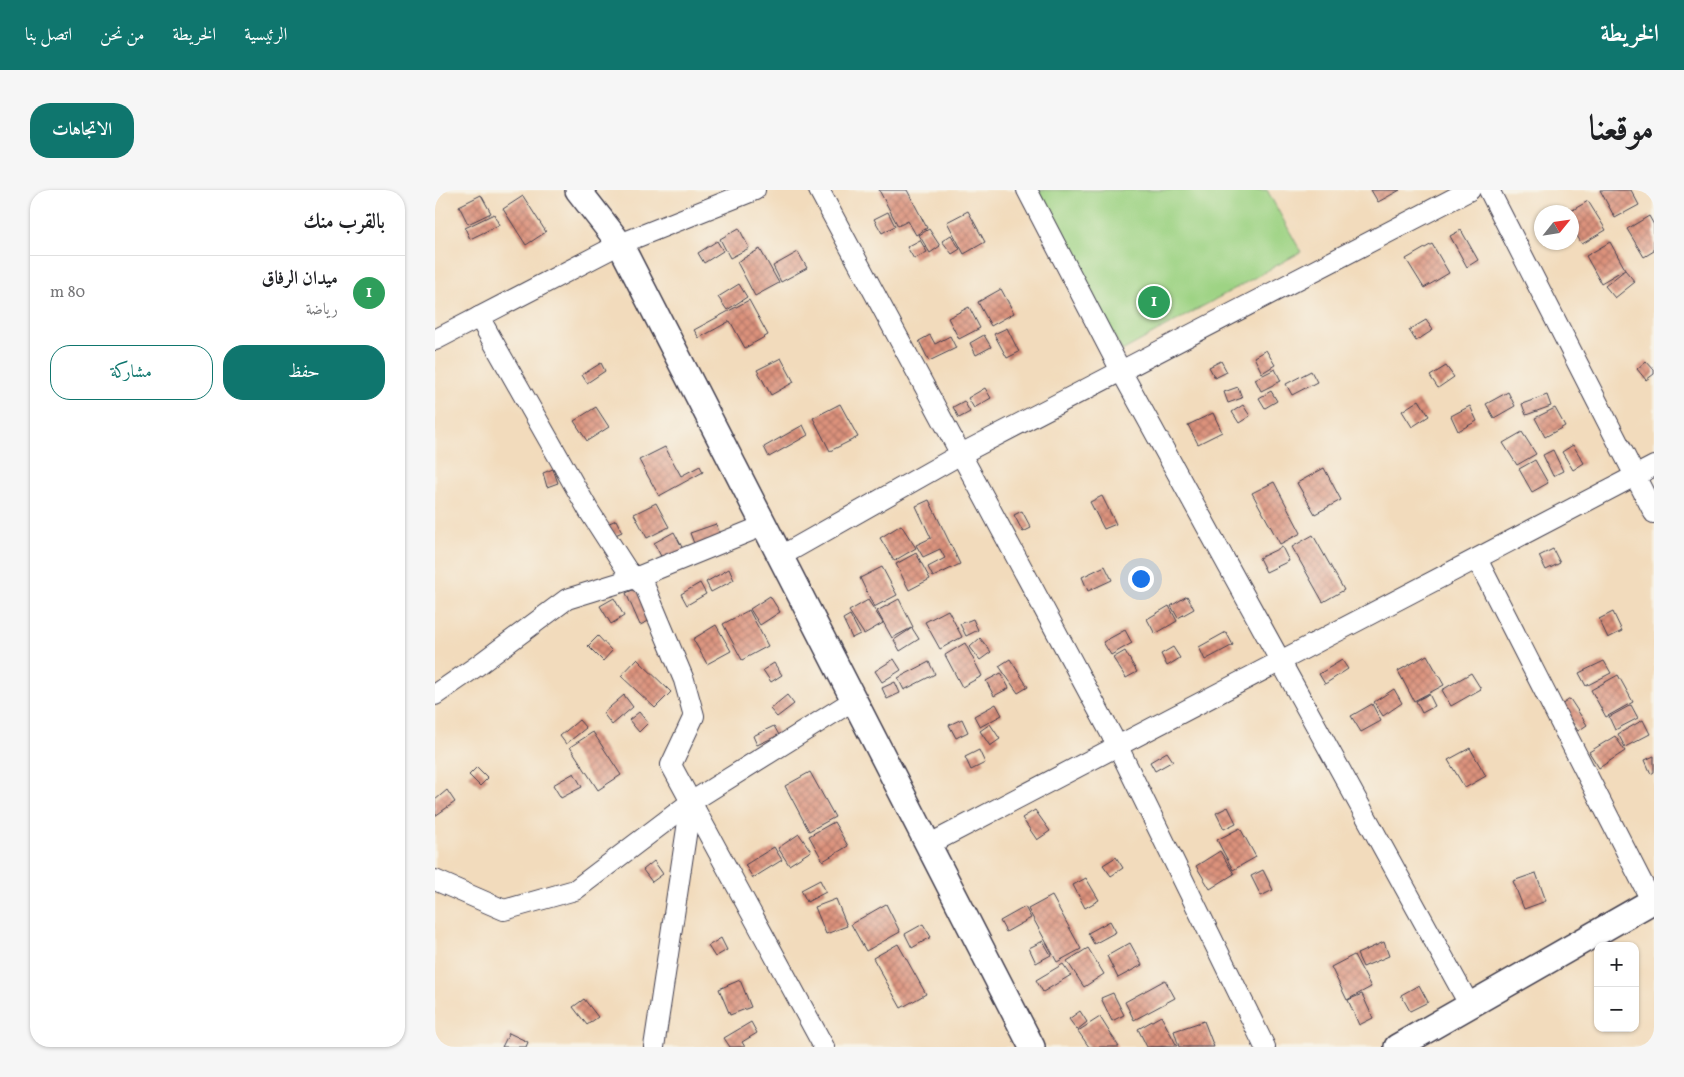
<!DOCTYPE html>
<html lang="ar">
<meta charset="utf-8">
<style>
body{margin:0;font-family:Vollkorn,Amiri,serif;background:#f6f6f6;color:#202124;direction:rtl}
.controls{position:absolute;right:15px;bottom:15px;display:grid;overflow:hidden;border-radius:10px;box-shadow:0 1px 4px #0004}
.controls button{width:45px;height:45px;display:grid;place-items:center;padding:0;border:0;border-bottom:1px solid #e0e0e0;background:#fff;color:#202124;font:25px sans-serif}
.compass{position:absolute;left:1099px;top:15px;width:45px;height:45px;border-radius:50%;background:#fff;box-shadow:0 1px 4px #0004;rotate:60deg}
.you{position:absolute;left:705px;top:388px;width:18px;height:18px;margin:-12px;border:4px solid #fff;border-radius:50%;background:#1a73e8;box-shadow:0 0 0 8px #1a73e833}
.badge{display:grid;place-items:center;width:32px;height:32px;border-radius:50%;background:#0f766e;color:#fff;font-size:16px;font-weight:700}
.pin{position:absolute;translate:-50% -50%;border:2px solid #fff;box-shadow:0 1px 5px #0006}
.list{margin:0;padding:0;list-style:none}
h2{display:flex;justify-content:space-between;align-items:center;height:65px;margin:0;padding:0 20px;font-size:21px}
h2 small{font-size:16px;font-weight:400;color:#757577}
.list li{display:grid;grid-template-columns:32px 1fr auto;gap:15px;align-items:center;box-sizing:border-box;height:75px;padding:0 20px;border-top:1px solid #e0e0e0}
.list b{display:block;font-size:19px;white-space:nowrap}
.list p{margin:0;font-size:16px;white-space:nowrap;color:#757577}
.list em{font-size:16px;font-style:normal;color:#757577}
.actions{display:flex;gap:10px;padding:15px 20px}
.actions a{flex:1;padding:11px 0;border:1px solid #0f766e;border-radius:20px;text-align:center;font-size:18px;color:#0f766e}
.actions .main{background:#0f766e;color:#fff}
.map{position:relative;flex:none;width:1219px;height:857px;overflow:hidden;direction:ltr;border-radius:20px}
header{display:flex;align-items:center;gap:30px;box-sizing:border-box;height:70px;padding:0 25px;background:#0f766e;color:#fff}
header strong{font-size:24px}
nav{display:flex;gap:28px;margin-inline-start:auto;font-size:18px}
.intro{display:flex;align-items:center;justify-content:space-between;box-sizing:border-box;height:120px;padding:0 30px}
h1{margin:0;font-size:35px}
.button{padding:12px 22px;border-radius:20px;background:#0f766e;color:#fff;font-size:18px;font-weight:700}
main{display:flex;gap:30px;padding:0 30px}
aside{flex:1;background:#fff;border-radius:20px;box-shadow:0 1px 4px #0004}
.map>svg:first-child{display:block}
.grass{fill:#9ed384;stroke:#607a60}
.building{fill:url(#building-cross-hatch)}
.lines{fill:none;stroke-linecap:round;stroke-linejoin:round}
.minor-casing{stroke:#413e4e;stroke-width:22}
.tertiary-casing{stroke:#413e4e;stroke-width:28}
.minor{stroke:#fff;stroke-width:20}
.tertiary{stroke:#fff;stroke-width:25}
</style>
<header>
<strong>الخريطة</strong>
<nav><a>الرئيسية</a><a>الخريطة</a><a>من نحن</a><a>اتصل بنا</a></nav>
</header>
<div class="intro"><h1>موقعنا</h1><a class="button">الاتجاهات</a></div>
<main>
<div class="map">
<svg width="1219" height="857" viewBox="0 0 1219 857">
<defs>
<pattern id="building-cross-hatch" width="8" height="8" patternUnits="userSpaceOnUse" patternTransform="scale(1.25)"><rect width="8" height="8" fill="#dc927c"/><path d="M0 0l8 8M0 8l8-8" fill="none" stroke="#b27767"/></pattern>
</defs>
<rect width="100%" height="100%" fill="#f7f3e8"/>
<filter id="ink" filterUnits="userSpaceOnUse"><feTurbulence type="fractalNoise" baseFrequency=".02" numOctaves="2"/><feDisplacementMap in="SourceGraphic" scale="10" xChannelSelector="R" yChannelSelector="G"/><feConvolveMatrix kernelMatrix="1 2 1 2 8 2 1 2 1" color-interpolation-filters="sRGB"/></filter>
<filter id="wash" filterUnits="userSpaceOnUse"><feTurbulence type="fractalNoise" baseFrequency=".0096" numOctaves="4" result="noise"/><feDisplacementMap in="SourceGraphic" scale="20" xChannelSelector="R" yChannelSelector="G"/><feGaussianBlur stdDeviation="1.12" result="paint"/><feColorMatrix in="noise" values="0 0 0 0 0 0 0 0 0 0 0 0 0 0 0 0 0 1.4 0 .05"/><feComposite in="paint" operator="in"/></filter>
<g filter="url(#wash)">
<rect width="100%" height="100%" fill="#f2dbbc"/>
<polygon class="grass" points="602,0 832,0 866,62 687,161"/>
<g id="blocks">
<g class="building">
<polygon points="444,0 472,0 492,38 481,45 473,31 463,36"/>
<polygon points="936,0 965,0 943,12"/>
<polygon points="1165,0 1196,0 1204,15 1180,28"/>
<polygon points="46,5 56,23 33,34 24,16"/>
<polygon points="88,6 111,42 91,55 68,19"/>
<polygon points="1153,11 1171,40 1147,54 1136,36 1136,21"/>
<polygon points="533,21 550,52 529,64 512,32"/>
<polygon points="453,22 460,36 447,43 439,29"/>
<polygon points="59,24 64,35 35,49 30,38"/>
<polygon points="1214,26 1219,35 1219,61 1209,67 1192,39"/>
<polygon points="304,38 314,58 295,68 285,49"/>
<polygon points="494,39 505,56 495,63 484,45"/>
<polygon points="1026,40 1043,70 1032,77 1015,46"/>
<polygon points="516,45 525,59 517,64 507,51"/>
<polygon points="485,50 492,62 479,69 472,57"/>
<polygon points="282,51 288,61 269,73 263,63"/>
<polygon points="1175,52 1190,79 1166,93 1151,66"/>
<polygon points="997,54 1014,83 989,98 971,69"/>
<polygon points="325,59 344,93 320,106 302,72"/>
<polygon points="363,62 372,78 346,92 338,76"/>
<polygon points="1190,80 1200,92 1180,108 1170,96"/>
<polygon points="304,94 312,107 292,120 283,107"/>
<polygon points="566,99 579,123 556,136 543,112"/>
<polygon points="314,110 333,145 310,158 295,131 264,148 259,140"/>
<polygon points="534,117 545,138 524,149 513,128"/>
<polygon points="991,130 998,140 981,151 974,140"/>
<polygon points="572,138 584,162 572,168 559,144"/>
<polygon points="495,145 500,154 515,146 521,158 494,171 484,151"/>
<polygon points="549,145 556,157 541,165 535,153"/>
<polygon points="831,160 840,175 827,183 819,167"/>
<polygon points="346,168 359,192 336,205 322,180"/>
<polygon points="786,171 792,182 780,188 774,177"/>
<polygon points="1211,171 1219,180 1219,184 1211,190 1202,179"/>
<polygon points="166,173 170,181 152,193 147,185"/>
<polygon points="1011,176 1019,187 1003,198 995,186"/>
<polygon points="840,179 846,191 826,201 820,189"/>
<polygon points="876,181 882,192 857,205 851,194"/>
<polygon points="803,197 807,208 793,213 789,202"/>
<polygon points="550,198 556,208 539,218 533,208"/>
<polygon points="836,201 842,211 830,218 824,208"/>
<polygon points="1073,202 1080,216 1059,228 1051,214"/>
<polygon points="1112,205 1116,216 1091,225 1087,214"/>
<polygon points="984,210 994,226 977,237 967,221"/>
<polygon points="529,211 535,222 524,228 518,217"/>
<polygon points="405,214 423,247 395,261 378,228"/>
<polygon points="808,215 815,226 804,233 797,222"/>
<polygon points="1035,216 1042,231 1023,241 1016,226"/>
<polygon points="161,217 174,237 152,251 139,231"/>
<polygon points="1120,218 1130,236 1110,247 1100,228"/>
<polygon points="778,223 787,242 763,254 753,235"/>
<polygon points="368,235 373,245 334,267 329,257"/>
<polygon points="1087,242 1101,264 1082,275 1068,253"/>
<polygon points="1138,255 1149,273 1138,280 1127,262"/>
<polygon points="230,257 246,286 265,276 268,282 224,306 204,270"/>
<polygon points="1118,260 1128,281 1118,286 1108,265"/>
<polygon points="1100,270 1113,293 1097,302 1084,279"/>
<polygon points="889,278 906,310 880,324 862,293"/>
<polygon points="118,279 123,293 112,297 108,283"/>
<polygon points="839,292 866,343 845,354 817,303"/>
<polygon points="667,306 681,334 669,339 655,312"/>
<polygon points="494,310 525,374 498,387 493,377 510,368 505,359 488,367 481,355 496,348 481,316"/>
<polygon points="221,313 234,337 212,348 199,324"/>
<polygon points="587,321 596,338 588,342 579,325"/>
<polygon points="181,330 187,342 176,347 170,335"/>
<polygon points="281,334 286,347 260,356 255,343"/>
<polygon points="466,335 481,358 459,371 445,348"/>
<polygon points="239,342 249,361 229,372 219,353"/>
<polygon points="878,345 909,400 888,412 857,357"/>
<polygon points="847,357 854,371 831,382 824,368"/>
<polygon points="1118,359 1125,373 1111,380 1104,366"/>
<polygon points="481,363 495,389 474,400 461,374"/>
<polygon points="670,376 677,390 653,401 647,387"/>
<polygon points="447,377 462,405 439,417 425,388"/>
<polygon points="294,379 299,390 276,402 271,392"/>
<polygon points="265,393 271,404 252,415 246,404"/>
<polygon points="202,398 216,430 205,435 191,403"/>
<polygon points="335,406 345,422 325,435 315,419"/>
<polygon points="752,406 759,419 743,428 736,416"/>
<polygon points="179,408 189,426 176,434 165,416"/>
<polygon points="464,409 478,437 457,448 442,421"/>
<polygon points="433,410 448,433 429,444 414,421"/>
<polygon points="734,416 742,431 720,444 712,429"/>
<polygon points="314,420 333,456 307,470 288,434"/>
<polygon points="513,420 527,447 505,459 490,432"/>
<polygon points="1178,422 1187,441 1173,448 1164,429"/>
<polygon points="415,425 425,444 417,448 408,429"/>
<polygon points="538,429 543,440 531,446 525,434"/>
<polygon points="281,435 296,461 272,474 258,449"/>
<polygon points="477,438 484,449 465,461 459,450"/>
<polygon points="690,440 697,453 676,465 668,452"/>
<polygon points="791,442 798,455 770,470 764,457"/>
<polygon points="163,446 177,461 168,471 153,456"/>
<polygon points="545,448 556,462 545,470 535,457"/>
<polygon points="530,453 547,486 527,497 510,465"/>
<polygon points="738,457 745,468 732,476 726,464"/>
<polygon points="690,461 702,482 691,488 678,468"/>
<polygon points="992,465 1009,495 979,511 963,481"/>
<polygon points="202,469 236,502 220,518 186,486"/>
<polygon points="459,469 466,480 447,492 440,481"/>
<polygon points="575,469 593,497 583,503 564,476"/>
<polygon points="907,470 913,479 890,494 884,484"/>
<polygon points="1169,471 1176,483 1151,496 1144,483"/>
<polygon points="494,472 500,484 469,500 463,488"/>
<polygon points="339,473 347,485 336,492 328,480"/>
<polygon points="566,483 574,498 559,506 551,491"/>
<polygon points="1036,483 1046,499 1016,516 1007,500"/>
<polygon points="1183,485 1198,512 1171,527 1156,500"/>
<polygon points="460,492 465,503 452,509 447,498"/>
<polygon points="959,499 967,513 948,526 939,512"/>
<polygon points="994,504 1000,516 987,523 981,511"/>
<polygon points="189,505 198,517 177,535 168,523"/>
<polygon points="352,505 359,514 342,527 335,519"/>
<polygon points="1135,509 1152,535 1143,541 1126,515"/>
<polygon points="561,514 567,525 545,537 539,526"/>
<polygon points="937,514 946,531 926,542 916,526"/>
<polygon points="1196,515 1203,528 1180,540 1174,527"/>
<polygon points="204,522 213,533 204,542 194,530"/>
<polygon points="527,529 533,542 521,548 514,535"/>
<polygon points="144,530 151,538 131,554 125,546"/>
<polygon points="1208,530 1215,544 1190,557 1183,544"/>
<polygon points="555,534 565,549 555,556 545,541"/>
<polygon points="339,536 344,545 322,555 318,546"/>
<polygon points="158,542 186,585 163,600 135,557"/>
<polygon points="1180,546 1190,561 1164,578 1154,562"/>
<polygon points="1035,558 1051,586 1030,598 1013,570"/>
<polygon points="544,560 550,573 536,580 530,567"/>
<polygon points="732,562 738,571 720,581 715,572"/>
<polygon points="1219,566 1219,582 1216,584 1210,570"/>
<polygon points="42,577 53,588 45,596 34,585"/>
<polygon points="375,582 400,627 374,641 350,596"/>
<polygon points="139,583 147,597 126,608 118,595"/>
<polygon points="12,600 20,612 0,626 0,610"/>
<polygon points="793,617 801,633 789,639 781,623"/>
<polygon points="600,620 615,641 602,650 587,628"/>
<polygon points="399,632 413,656 388,671 374,646"/>
<polygon points="805,638 821,667 798,680 782,650"/>
<polygon points="364,644 376,661 354,675 343,658"/>
<polygon points="339,657 347,670 318,688 310,675"/>
<polygon points="785,661 799,684 775,699 761,676"/>
<polygon points="681,667 688,678 676,686 668,675"/>
<polygon points="219,671 228,684 217,692 208,680"/>
<polygon points="828,680 838,700 826,706 816,686"/>
<polygon points="1101,683 1111,711 1089,719 1078,691"/>
<polygon points="651,688 664,710 650,718 638,695"/>
<polygon points="385,690 391,702 372,712 366,700"/>
<polygon points="617,706 646,759 622,772 593,719"/>
<polygon points="401,709 412,736 391,744 380,717"/>
<polygon points="451,714 465,742 431,761 416,734"/>
<polygon points="590,717 596,728 571,742 565,731"/>
<polygon points="675,731 681,742 659,754 653,743"/>
<polygon points="488,734 496,747 477,758 470,744"/>
<polygon points="286,748 292,760 280,767 273,756"/>
<polygon points="608,751 616,765 601,773 594,758"/>
<polygon points="949,752 954,766 928,777 922,764"/>
<polygon points="695,753 707,775 683,788 672,766"/>
<polygon points="463,754 491,804 466,818 438,768"/>
<polygon points="653,758 669,784 649,797 632,771"/>
<polygon points="919,765 936,797 912,810 896,777"/>
<polygon points="628,774 636,785 608,802 601,790"/>
<polygon points="305,790 316,817 295,825 284,799"/>
<polygon points="730,790 740,808 699,830 690,812"/>
<polygon points="984,795 993,812 975,821 966,805"/>
<polygon points="678,803 689,825 677,831 666,808"/>
<polygon points="927,804 938,828 924,835 913,810"/>
<polygon points="149,809 163,827 152,835 138,817"/>
<polygon points="645,821 652,832 642,840 634,829"/>
<polygon points="726,826 742,856 712,857 703,839"/>
<polygon points="665,827 684,857 654,857 643,841"/>
<polygon points="769,831 779,857 744,857 739,841"/>
<polygon points="316,832 322,843 307,852 310,857 295,857 289,848"/>
<polygon points="74,843 93,852 91,857 67,857"/>
</g>
</g>
</g>
<g filter="url(#ink)">
<use href="#blocks" fill-opacity="0" stroke="#413e4e" stroke-width="1"/>
<g class="lines">
<defs>
<g id="minor">
<polyline points="384,0 682,555 830,857"/>
<polyline points="592,0 686,181 1035,816"/>
<polyline points="1054,0 1219,323"/>
<polyline points="44,127 154,321 192,380 210,397 249,490 259,526 236,575 389,857"/>
<polyline points="0,150 185,54 320,0"/>
<polyline points="346,366 526,264 1035,0"/>
<polyline points="1042,369 1217,712"/>
<polyline points="0,505 42,476 132,409 200,388 330,335"/>
<polyline points="493,655 1219,276"/>
<polyline points="0,690 69,720 140,700 256,612"/>
<polyline points="219,857 256,612 419,510"/>
</g>
<g id="tertiary">
<polyline points="143,0 185,54 597,857"/>
<polyline points="962,857 1219,710"/>
</g>
</defs>
<use href="#minor" class="minor-casing"/>
<use href="#tertiary" class="tertiary-casing"/>
<use href="#minor" class="minor"/>
<use href="#tertiary" class="tertiary"/>
</g>
</g>
</svg>
<div class="controls">
<button>+</button>
<button>−</button>
</div>
<svg class="compass" viewBox="-18 -18 36 36"><path d="M0-13l5 13h-10z" fill="#e53935"/><path d="M0 13l5-13h-10z" fill="#757577"/></svg>
<div class="you"></div>
<div class="pin badge" style="left:719px;top:112px;background:#2e9e5b">1</div>
</div>
<aside>
<h2>بالقرب منك<small></small></h2>
<ul class="list">
<li><span class="badge" style="background:#2e9e5b">1</span><div><b>ميدان الرفاق</b><p>رياضة</p></div><em>80 m</em></li>
</ul>
<div class="actions"><a class="main">حفظ</a><a>مشاركة</a></div>
</aside>
</main>
